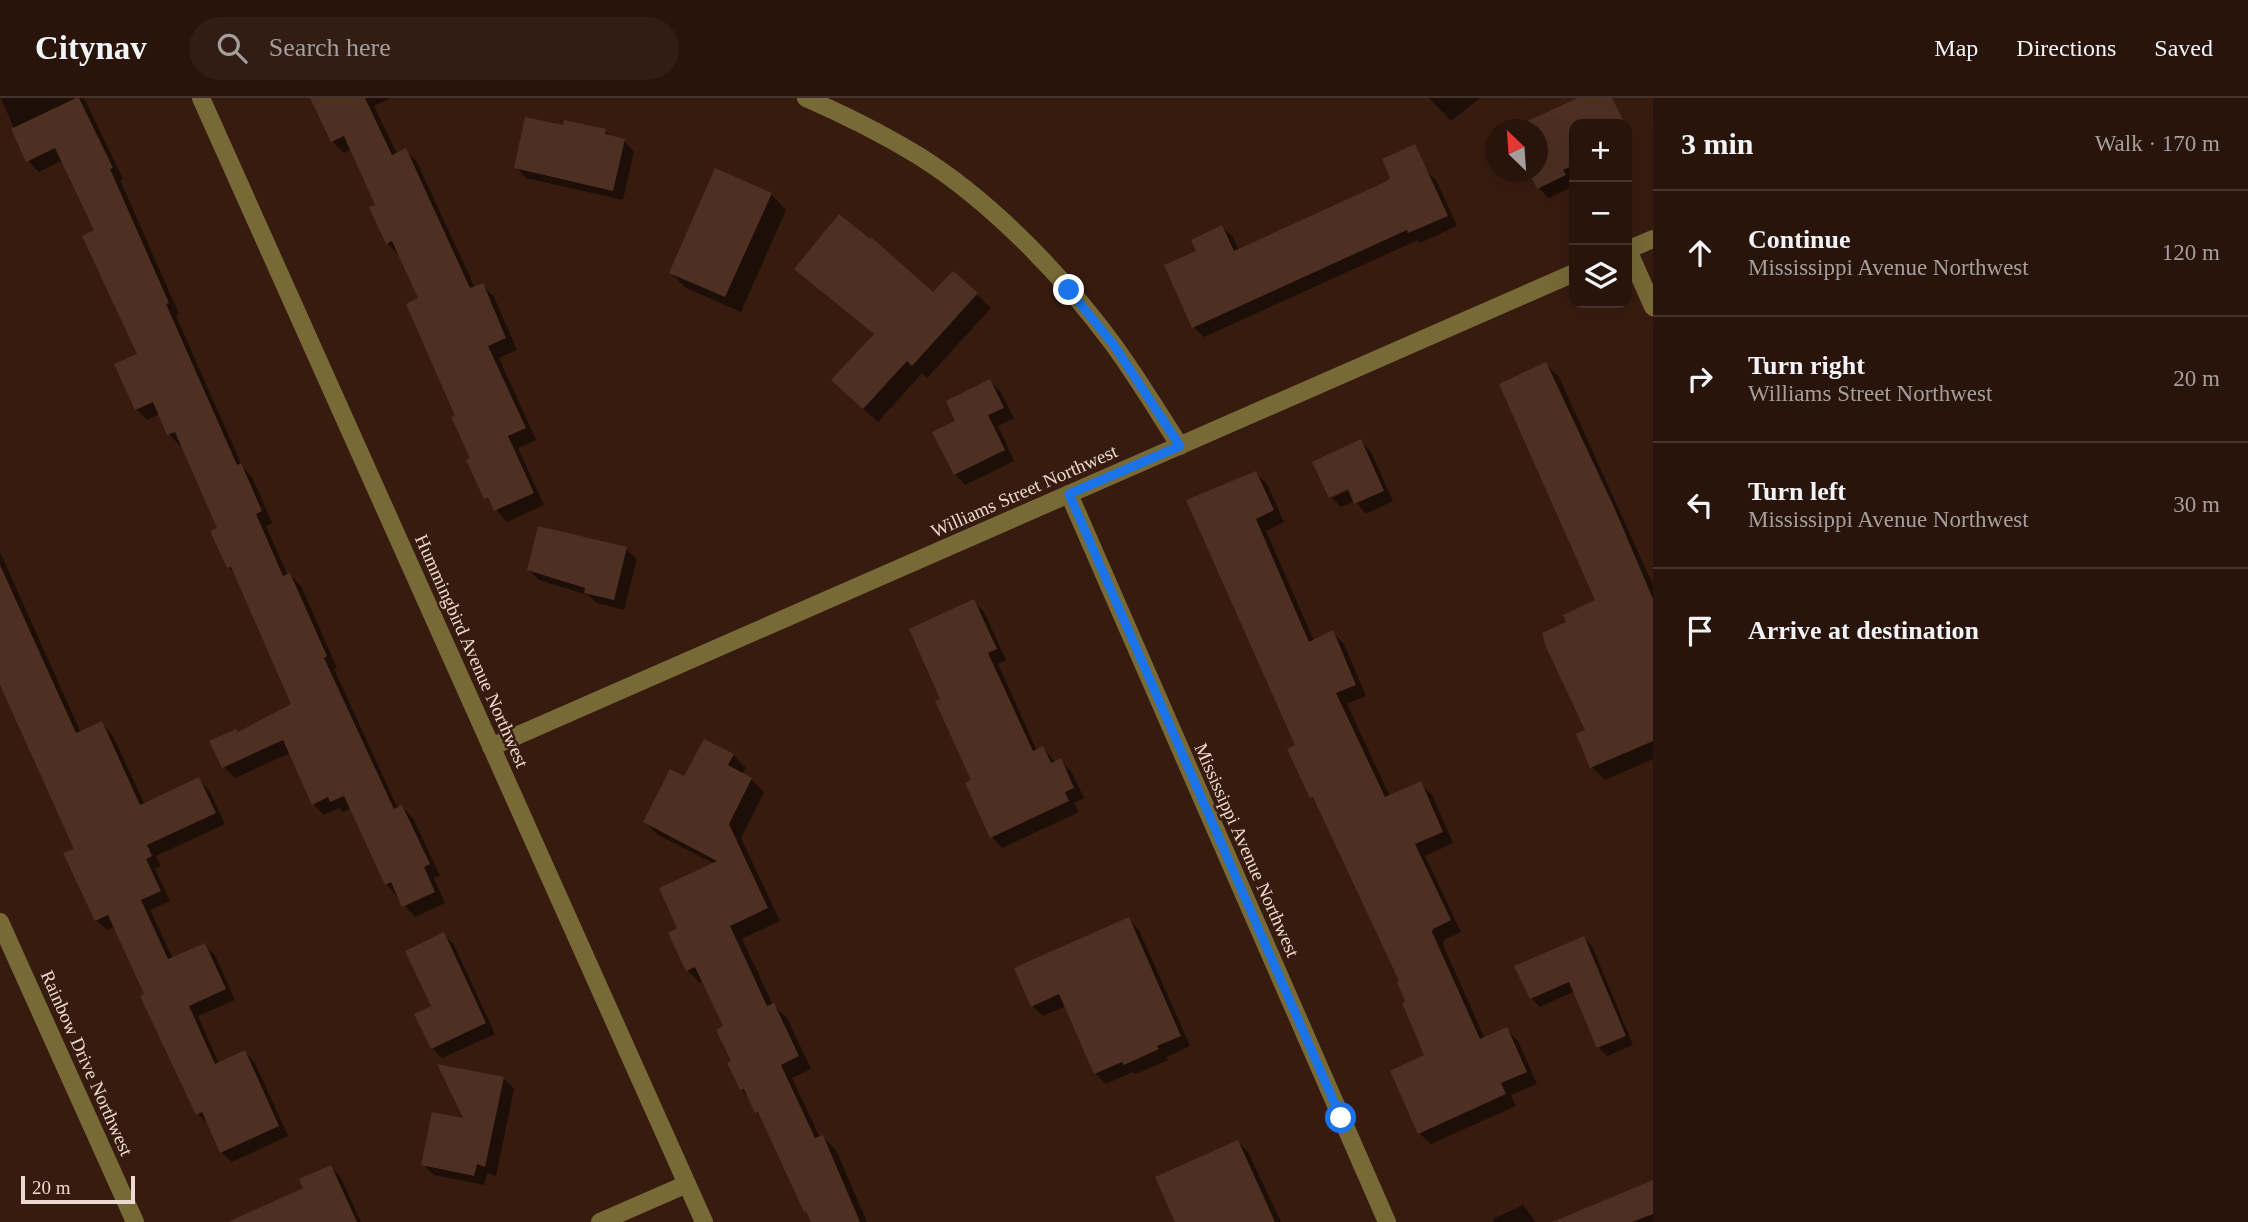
<!DOCTYPE html>
<meta charset="utf-8">
<style>
body{margin:0;font-family:"Times New Roman",serif;background:#311d14;color:#f1f3f6}
.controls{position:absolute;right:21px;top:21px;display:grid;overflow:hidden;border-radius:14px;box-shadow:0 7px 28px #0002}
.controls button{width:63px;height:63px;display:grid;place-items:center;padding:0;border:0;border-bottom:2px solid #45332c;background:#29140b;color:#f1f3f6;font:35px sans-serif}
.compass{position:absolute;left:1485px;top:21px;width:63px;height:63px;border-radius:50%;background:#29140b;box-shadow:0 7px 28px #0002;rotate:335deg}
.scale{position:absolute;left:21px;bottom:18px;width:114px;box-sizing:border-box;padding-left:7px;border:4px solid #ebd8d0;border-top:0;font-size:19px;line-height:24px;white-space:nowrap;color:#ebd8d0;-webkit-text-stroke:5px #371b0f;paint-order:stroke}
.stop{position:absolute;width:21px;height:21px;margin:-16px;border:5px solid #1a73e8;border-radius:50%;background:#fff}
.stop.end{background:#1a73e8;border-color:#fff;box-shadow:0 2px 7px #0008}
.list{margin:0;padding:0;list-style:none}
h2{display:flex;justify-content:space-between;align-items:center;height:91px;margin:0;padding:0 28px;font-size:30px}
h2 small{font-size:23px;font-weight:400;color:#a59e9d}
.list li{display:grid;grid-template-columns:46px 1fr auto;gap:21px;align-items:center;box-sizing:border-box;height:126px;padding:0 28px;border-top:2px solid #45332c}
.list b{display:block;font-size:26px;white-space:nowrap}
.list p{margin:0;font-size:23px;white-space:nowrap;color:#a59e9d}
.list em{font-size:23px;font-style:normal;color:#a59e9d}
.icon{flex:none;width:38px;height:38px;fill:none;stroke:currentColor;stroke-width:2;stroke-linecap:round;stroke-linejoin:round}
.map{position:relative;flex:none;width:1653px;height:1124px;overflow:hidden}
header{display:flex;align-items:center;gap:42px;box-sizing:border-box;height:98px;padding:0 35px;background:#29140b;border-bottom:2px solid #45332c}
header strong{font-size:33px}
nav{display:flex;gap:38px;margin-inline-start:auto;font-size:24px}
.search{width:490px;height:63px;background:#311d14;display:flex;align-items:center;gap:18px;box-sizing:border-box;padding:0 24px;border-radius:38px;color:#a59e9d;font-size:26px}
main{display:flex}
aside{flex:1;background:#29140b}
.map>svg:first-child{display:block}
.shadow{fill:#0007;fill-rule:evenodd}
.building{fill:#4e3023}
.lines{fill:none;stroke-linecap:round;stroke-linejoin:round}
.minor{stroke:#786a37;stroke-width:18}
.route{stroke:#1a73e8;stroke-width:9}
.labels{text-anchor:middle;dominant-baseline:central;stroke-width:5;stroke-linejoin:round;paint-order:stroke}
.street-label{font-size:19px;fill:#ebd8d0;stroke:#371b0f}
</style>
<header>
<strong>Citynav</strong>
<div class="search"><svg class="icon" aria-label="search" viewBox="0 0 24 24"><circle cx="10" cy="10" r="6"/><path d="M15 15l6 6"/></svg>Search here</div>
<nav><a>Map</a><a>Directions</a><a>Saved</a></nav>
</header>
<main>
<div class="map">
<svg width="1653" height="1124" viewBox="0 0 1653 1124">
<rect width="100%" height="100%" fill="#371b0f"/>
<g class="shadow">
<polygon points="1,0 84,0 123,81 120,82 179,216 176,218 243,370 252,379 272,425 266,428 288,478 290,477 301,488 337,570 334,571 398,711 402,709 413,720 440,778 434,780 445,805 415,819 386,786 352,710 343,714 339,710 324,717 313,706 290,655 235,680 224,669 238,636 294,607 236,477 228,469 219,431 182,347 180,348 169,336 160,316 147,322 136,311 139,257 96,133 63,62 39,74 28,63"/>
<polygon points="312,0 391,0 374,8 397,56 405,52 417,64 475,190 482,187 494,199 517,252 499,260 536,342 518,350 544,407 507,424 486,400 421,201 399,157 387,145 377,108 352,51 344,55 332,43"/>
<polygon points="1429,0 1480,0 1451,23"/>
<polygon points="1583,0 1586,0 1596,9 1603,26 1574,26 1574,82 1572,83 1574,88 1549,100 1539,90 1531,74 1538,74 1538,32 1514,32"/>
<polygon points="564,29 605,33 612,40 624,43 634,53 623,102 526,80 516,69"/>
<polygon points="1425,72 1436,82 1457,128 1420,145 1418,142 1204,239 1194,229 1198,154 1222,129 1233,139 1239,153"/>
<polygon points="771,96 786,112 741,214 686,190 671,175"/>
<polygon points="870,144 934,196 953,175 991,210 927,280 922,275 878,324 847,296 875,237 797,171"/>
<polygon points="1546,267 1559,279 1653,487 1653,661 1605,682 1592,669 1578,637 1587,633 1568,525 1597,503"/>
<polygon points="990,283 1000,293 1014,320 998,328 1014,363 965,387 955,376 958,323"/>
<path d="M1360,343L1371,354L1393,403L1366,416L1355,403L1341,409L1331,399ZM1355,386L1356,389L1332,400V396Z"/>
<polygon points="1255,375 1267,386 1284,424 1266,433 1314,543 1332,534 1344,546 1366,598 1347,606 1390,699 1420,685 1432,697 1453,745 1425,758 1461,834 1444,842 1443,847 1485,941 1507,932 1518,943 1537,986 1511,997 1516,1008 1431,1046 1419,1035 1426,958 1401,884 1318,705 1312,699 1297,648 1189,403"/>
<polygon points="626,451 637,461 624,512 597,505 588,497 539,482 529,472"/>
<polygon points="0,454 81,635 102,626 112,636 145,707 199,682 209,692 225,726 156,758 161,768 155,771 170,803 150,812 173,861 204,847 215,857 235,902 198,918 219,966 245,954 255,965 288,1038 232,1064 221,1054 208,1026 198,1016 116,828 107,832 96,822 76,752 0,582"/>
<polygon points="973,503 984,514 1006,562 998,566 1037,653 1043,650 1056,665 1060,663 1071,673 1084,700 1074,705 1079,714 1002,750 992,739 942,602"/>
<polygon points="733,657 746,670 742,676 751,681 764,694 741,740 780,823 742,841 773,907 787,920 811,971 792,980 820,1040 823,1039 836,1052 867,1124 813,1124 806,1113 763,1021 757,1014 750,1001 741,991 725,929 704,883 700,885 687,872 679,831 715,766 658,737 645,724 685,681"/>
<polygon points="1129,822 1139,832 1190,948 1167,959 1168,962 1136,976 1133,974 1106,986 1095,975 1066,908 1043,918 1032,908"/>
<polygon points="444,836 454,847 495,936 442,960 432,950 433,909"/>
<polygon points="1584,840 1592,848 1633,947 1607,958 1598,949 1575,893 1540,909 1531,900"/>
<polygon points="503,980 514,991 496,1078 487,1075 484,1087 434,1077 423,1066"/>
<polygon points="1238,1044 1248,1054 1281,1124 1177,1124"/>
<polygon points="331,1069 341,1080 361,1124 257,1124 305,1091"/>
<polygon points="1653,1083 1653,1124 1552,1124"/>
<polygon points="1523,1107 1536,1124 1494,1124 1493,1121"/>
</g>
<g class="building">
<polygon points="76,0 79,0 113,70 110,71 169,205 166,206 237,367 241,365 262,413 256,416 283,478 290,475 327,558 324,560 394,711 402,707 430,766 424,769 435,794 402,809 391,784 385,787 344,698 330,704 328,699 312,707 283,642 222,670 209,643 236,631 238,634 291,606 231,469 227,470 210,433 217,430 175,334 167,337 153,304 135,312 114,266 137,256 82,138 94,132 55,50 26,64 11,31"/>
<polygon points="310,0 365,0 392,57 406,50 470,190 483,185 506,240 488,248 526,330 508,338 534,395 494,413 488,400 484,401 466,362 470,360 451,319 455,318 406,206 418,200 392,143 386,146 369,109 375,107 344,38 331,44"/>
<polygon points="1578,0 1612,0 1625,26 1574,26 1574,67 1563,72 1566,77 1537,91 1529,74 1537,74 1537,32 1510,31"/>
<polygon points="525,19 563,27 564,22 606,31 605,36 625,41 613,93 514,70"/>
<polygon points="1415,46 1448,118 1408,135 1407,132 1192,230 1164,167 1196,153 1191,142 1222,127 1234,153 1385,84 1390,80 1382,61"/>
<polygon points="715,70 772,95 725,199 669,175"/>
<polygon points="839,116 870,141 871,139 933,194 953,173 978,195 912,268 907,263 863,311 831,282 874,236 794,171"/>
<polygon points="1546,264 1614,409 1653,501 1653,643 1590,670 1576,636 1585,632 1546,549 1542,535 1566,524 1563,517 1595,502 1499,286"/>
<polygon points="990,281 1004,310 988,317 1005,352 954,377 932,334 955,323 946,303"/>
<polygon points="1361,341 1384,393 1354,406 1348,391 1329,400 1312,364"/>
<polygon points="1256,373 1274,412 1256,421 1309,544 1333,532 1356,587 1336,595 1385,699 1421,683 1443,734 1415,746 1451,822 1433,831 1432,834 1480,941 1507,929 1527,974 1501,985 1506,996 1418,1036 1390,973 1424,957 1402,905 1405,903 1397,884 1399,883 1313,699 1310,700 1287,651 1295,647 1186,402"/>
<polygon points="538,428 627,449 614,502 584,495 585,490 527,472"/>
<polygon points="0,467 76,635 102,623 140,707 199,679 216,715 147,747 152,758 146,761 161,793 141,802 168,861 205,845 226,891 189,908 215,966 245,952 279,1028 220,1055 202,1014 196,1017 163,947 140,898 144,896 108,817 95,823 63,755 74,751 0,587"/>
<polygon points="974,501 997,551 988,555 1033,653 1043,648 1051,665 1061,660 1074,690 1065,694 1069,703 990,740 965,685 971,682 935,603 940,601 909,531"/>
<polygon points="704,641 734,656 728,667 752,680 729,726 768,810 730,828 767,908 774,905 799,958 781,967 815,1040 823,1037 860,1124 811,1124 806,1113 804,1114 758,1014 755,1015 744,991 740,992 727,965 731,963 716,932 723,928 695,869 686,873 668,835 677,830 659,790 717,763 643,724 670,671 684,678"/>
<polygon points="1129,819 1181,938 1157,948 1159,951 1124,967 1122,964 1094,976 1059,896 1031,909 1014,870"/>
<polygon points="444,834 486,925 431,951 414,916 431,908 405,853"/>
<polygon points="1584,838 1626,938 1597,950 1569,884 1530,901 1514,868"/>
<polygon points="437,966 504,979 485,1069 477,1066 474,1078 421,1067 432,1014 463,1020"/>
<polygon points="1238,1042 1275,1124 1175,1124 1155,1079"/>
<polygon points="331,1067 357,1124 228,1124 303,1090 299,1081"/>
<polygon points="1653,1082 1653,1116 1632,1124 1552,1124"/>
</g>
<g class="lines">
<g class="minor">
<polyline points="201,0 704,1124"/>
<path d="M806,0C845,17 883,36 919,58C992,104 1062,177 1113,246C1137,279 1158,314 1180,348"/>
<polyline points="1627,152 1653,141"/>
<polyline points="1628,152 1653,209"/>
<polyline points="1069,396 1387,1124"/>
<polyline points="491,649 1574,175"/>
<polyline points="0,824 135,1124"/>
<polyline points="600,1124 687,1086"/>
</g>
</g>
<g class="lines">
<polyline class="route" points="1069,192 1113,246 1180,348 1069,396 1341,1020"/>
</g>
<g class="labels">
<g class="street-label">
<text transform="translate(1024 393) rotate(-24)">Williams Street Northwest</text>
<text transform="translate(472 553) rotate(66)">Hummingbird Avenue Northwest</text>
<text transform="translate(1247 752) rotate(66)">Mississippi Avenue Northwest</text>
<text transform="translate(87 965) rotate(66)">Rainbow Drive Northwest</text>
</g>
</g>
</svg>
<div class="controls">
<button>+</button>
<button>−</button>
<button><svg class="icon" aria-label="layers" viewBox="0 0 24 24"><path d="M12 4l9 5-9 5-9-5zM3 14l9 5 9-5"/></svg></button>
</div>
<svg class="compass" viewBox="-18 -18 36 36"><path d="M0-13l5 13h-10z" fill="#e53935"/><path d="M0 13l5-13h-10z" fill="#a59e9d"/></svg>
<div class="scale">20 m</div>
<div class="stop" style="left:1341px;top:1020px"></div>
<div class="stop end" style="left:1069px;top:192px"></div>
</div>
<aside>
<h2>3 min<small>Walk · 170 m</small></h2>
<ul class="list">
<li><svg class="icon" aria-label="ahead" viewBox="0 0 24 24"><path d="M12 20V5M6 11l6-6 6 6"/></svg><div><b>Continue</b><p>Mississippi Avenue Northwest</p></div><em>120 m</em></li>
<li><svg class="icon" aria-label="right" viewBox="0 0 24 24"><path d="M7 20v-9h11M14 6l5 5-5 5"/></svg><div><b>Turn right</b><p>Williams Street Northwest</p></div><em>20 m</em></li>
<li><svg class="icon" aria-label="left" viewBox="0 0 24 24"><path d="M17 20v-9H6M10 6l-5 5 5 5"/></svg><div><b>Turn left</b><p>Mississippi Avenue Northwest</p></div><em>30 m</em></li>
<li><svg class="icon" aria-label="arrive" viewBox="0 0 24 24"><path d="M6 21V4h12l-3 4 3 4H6"/></svg><div><b>Arrive at destination</b></div></li>
</ul>
</aside>
</main>
